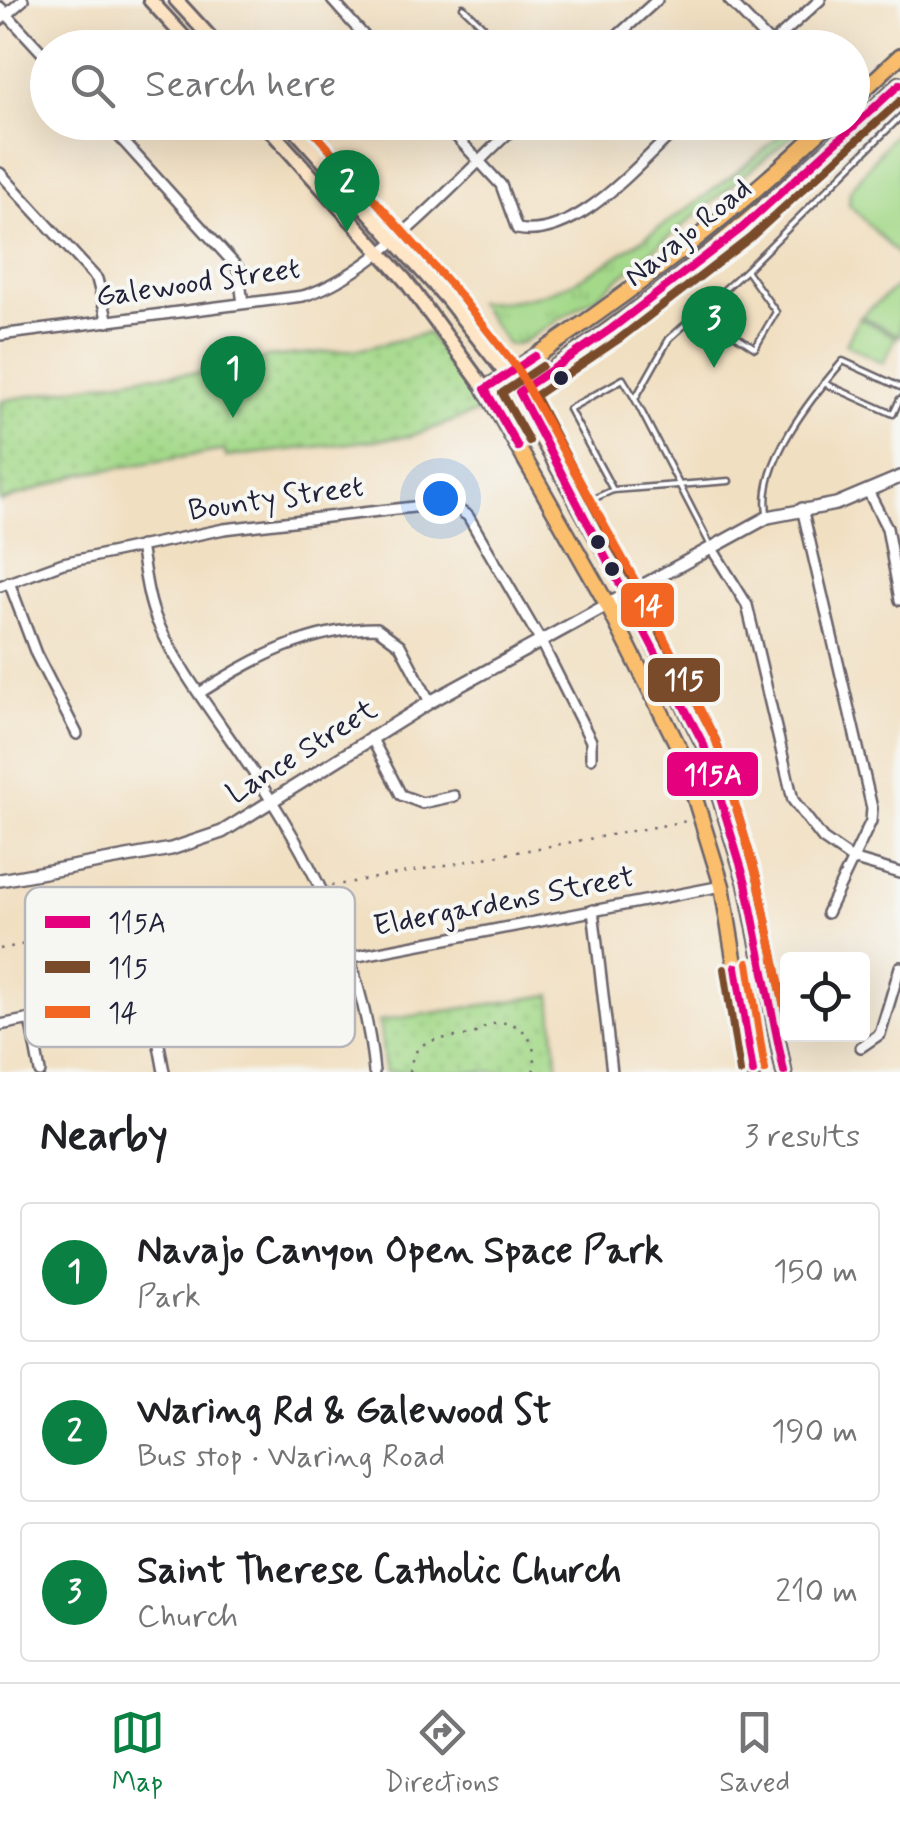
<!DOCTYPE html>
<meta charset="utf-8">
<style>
body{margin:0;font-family:Mynerve,sans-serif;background:#f6f6f6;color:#202124}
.controls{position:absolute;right:30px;bottom:30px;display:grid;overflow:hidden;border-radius:10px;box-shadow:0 10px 40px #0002}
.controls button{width:90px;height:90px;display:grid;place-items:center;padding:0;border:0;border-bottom:2px solid #e0e0e0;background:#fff;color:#202124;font:50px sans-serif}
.you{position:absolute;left:440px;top:498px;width:35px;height:35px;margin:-25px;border:8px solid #fff;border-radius:50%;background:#1a73e8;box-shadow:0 0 0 15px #1a73e833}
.badge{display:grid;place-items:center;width:65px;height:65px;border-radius:50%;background:#0b8043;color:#fff;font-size:32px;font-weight:700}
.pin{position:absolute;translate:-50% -82px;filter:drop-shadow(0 2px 5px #0008)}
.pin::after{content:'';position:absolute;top:52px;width:35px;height:30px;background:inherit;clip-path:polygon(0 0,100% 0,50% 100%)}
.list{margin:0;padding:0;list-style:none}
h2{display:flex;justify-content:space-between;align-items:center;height:130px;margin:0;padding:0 40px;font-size:42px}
h2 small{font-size:32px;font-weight:400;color:#757577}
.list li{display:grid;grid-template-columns:65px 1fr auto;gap:30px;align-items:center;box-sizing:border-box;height:140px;margin:0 20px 20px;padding:0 20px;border:2px solid #e0e0e0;border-radius:10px}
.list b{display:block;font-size:38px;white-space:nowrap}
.list p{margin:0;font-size:32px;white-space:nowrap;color:#757577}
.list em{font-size:32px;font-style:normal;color:#757577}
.icon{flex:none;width:55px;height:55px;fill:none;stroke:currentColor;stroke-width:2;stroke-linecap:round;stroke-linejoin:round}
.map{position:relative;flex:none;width:900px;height:1072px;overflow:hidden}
.search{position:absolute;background:#fff;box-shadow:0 10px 40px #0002;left:30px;right:30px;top:30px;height:110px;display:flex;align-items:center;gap:25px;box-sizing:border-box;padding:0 35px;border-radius:55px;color:#757577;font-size:38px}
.sheet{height:610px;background:#fff}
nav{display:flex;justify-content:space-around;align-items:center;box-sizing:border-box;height:140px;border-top:2px solid #e0e0e0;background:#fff;font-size:28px;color:#757577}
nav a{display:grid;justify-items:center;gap:5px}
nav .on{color:#0b8043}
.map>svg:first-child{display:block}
.grass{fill:url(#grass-tufts);stroke:#637e62;stroke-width:2.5}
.park{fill:url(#park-dots);stroke:#637e62;stroke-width:2.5}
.pitch{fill:#a4d98a;stroke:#637e62;stroke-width:2.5}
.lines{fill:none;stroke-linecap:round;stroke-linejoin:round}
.service-casing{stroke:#6a646a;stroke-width:9}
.minor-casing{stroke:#6a646a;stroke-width:14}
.tertiary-casing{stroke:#6a646a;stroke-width:16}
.secondary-casing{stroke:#6a646a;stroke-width:18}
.primary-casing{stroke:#6a646a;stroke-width:19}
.path{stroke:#6a646a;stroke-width:2.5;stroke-dasharray:2.5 8;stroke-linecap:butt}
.service{stroke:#fff;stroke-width:4}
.minor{stroke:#fff;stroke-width:9}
.tertiary{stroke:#fff;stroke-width:11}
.secondary{stroke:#fde5c5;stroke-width:12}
.primary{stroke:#fabe6d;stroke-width:14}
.bus-1-casing{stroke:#f6f6f2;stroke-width:15}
.bus-2-casing{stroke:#f6f6f2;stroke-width:15}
.bus-3-casing{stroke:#f6f6f2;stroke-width:15}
.bus-1{stroke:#e5007d;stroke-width:8}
.bus-2{stroke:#7a4b2a;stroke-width:8}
.bus-3{stroke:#f26522;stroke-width:8}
.bus-dot{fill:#22223b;stroke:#f6f6f2;stroke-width:4}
.labels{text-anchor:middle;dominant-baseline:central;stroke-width:8;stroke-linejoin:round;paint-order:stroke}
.street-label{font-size:30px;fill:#22223b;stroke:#f6f6f2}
.key{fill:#f6f6f2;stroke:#b6b6bb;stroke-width:2.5}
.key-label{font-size:28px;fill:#22223b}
.line-badge{stroke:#f6f6f2;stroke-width:4}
.badge-label{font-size:28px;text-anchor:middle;font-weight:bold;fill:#fff}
</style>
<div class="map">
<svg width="900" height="1072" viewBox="0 0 900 1072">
<defs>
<pattern id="grass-tufts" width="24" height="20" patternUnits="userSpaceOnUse" patternTransform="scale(2.5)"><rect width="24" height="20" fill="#a4d98a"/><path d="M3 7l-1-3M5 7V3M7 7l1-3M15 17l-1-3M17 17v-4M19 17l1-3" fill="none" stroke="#8dba78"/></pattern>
<pattern id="park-dots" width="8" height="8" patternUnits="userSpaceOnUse" patternTransform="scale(2.5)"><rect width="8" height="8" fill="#a4d98a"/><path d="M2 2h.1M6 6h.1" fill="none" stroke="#8dba78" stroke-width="1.8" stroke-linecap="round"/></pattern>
</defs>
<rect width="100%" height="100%" fill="#f6f6f2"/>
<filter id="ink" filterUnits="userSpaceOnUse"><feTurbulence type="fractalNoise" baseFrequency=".01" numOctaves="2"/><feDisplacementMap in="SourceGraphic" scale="20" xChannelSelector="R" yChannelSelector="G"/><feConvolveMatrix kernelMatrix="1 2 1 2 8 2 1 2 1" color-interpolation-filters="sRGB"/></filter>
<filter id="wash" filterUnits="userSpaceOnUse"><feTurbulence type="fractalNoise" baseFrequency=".0048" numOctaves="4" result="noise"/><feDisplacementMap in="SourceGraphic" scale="40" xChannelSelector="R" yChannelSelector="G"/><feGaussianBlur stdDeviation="2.25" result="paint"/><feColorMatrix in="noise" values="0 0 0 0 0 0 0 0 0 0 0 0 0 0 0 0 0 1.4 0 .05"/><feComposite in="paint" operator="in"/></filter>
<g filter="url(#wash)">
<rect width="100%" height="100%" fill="#f1dfc1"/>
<path class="grass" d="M794,122L808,123L596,297L521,343L508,345L477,302C553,306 600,267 659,228C708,195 752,163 794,122Z"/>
<g class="park">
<polygon points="428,333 481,411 411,436 226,457 225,451 219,451 82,474 0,502 0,401 144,376 246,370 266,357 362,349"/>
<polygon points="551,995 558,1072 385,1072 379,1021"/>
</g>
<g class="pitch">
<polygon points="900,126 900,257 849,204 850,191"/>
<polygon points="900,284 900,336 861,316"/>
<polygon points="859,318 896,337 883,363 846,344"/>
</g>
</g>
<g filter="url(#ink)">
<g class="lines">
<defs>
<g id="service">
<polyline points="463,7 485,28 466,48"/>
<polyline points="889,101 900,110"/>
<polyline points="700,312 755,348 776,312 746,270"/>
<polyline points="824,383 893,414 900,399"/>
<polyline points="613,490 569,409 623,379 635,399"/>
<polyline points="584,503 613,490 729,481"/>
<path d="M767,512C759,462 812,397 843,361L900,387"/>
<polyline points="711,546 635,399 669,339 746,270 900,117"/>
</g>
<g id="minor">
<polyline points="332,0 375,48"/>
<polyline points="729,0 771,44"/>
<polyline points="0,7 48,59"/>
<polyline points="0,20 23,0"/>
<polyline points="604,48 657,0"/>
<polyline points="767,48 820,0"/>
<polyline points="106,122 238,268 243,303"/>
<path d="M443,122L501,185L517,229C578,241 641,160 684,122"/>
<polyline points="0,173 97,279 108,322"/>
<path d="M0,335L303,296C378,274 460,176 520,122"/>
<polyline points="869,493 887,528 900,600"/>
<polyline points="802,508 872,808 871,821 827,913"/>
<path d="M140,546C145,572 147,597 157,621C182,678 231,736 264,789C319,873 365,971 374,1072"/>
<polyline points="711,547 747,605 793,800 823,839 852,859 900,873"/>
<polyline points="9,582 36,654 77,734"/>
<polyline points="0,586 63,563 224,529 448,503 468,516 540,640 591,741 591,758"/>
<path d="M201,692C256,657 310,628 377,628L400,645L430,702"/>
<polyline points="371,737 401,795 422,803 454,796"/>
<polyline points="593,910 612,1072"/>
<polyline points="150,996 164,1072"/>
<polyline points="30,1019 40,1072"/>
<polyline points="0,1025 722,886"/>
<polyline points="861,1047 880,1034 900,967"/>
</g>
<polyline id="tertiary" points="0,880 171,849 222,832 430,702 768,517 836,504 900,477"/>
<g id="secondary">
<polyline points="150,0 194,48"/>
<polyline points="176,0 220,48"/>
<polyline points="263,122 405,280 485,389"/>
<polyline points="288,122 448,300 507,375"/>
</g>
<g id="primary">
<polyline points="852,101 900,56"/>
<polyline points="507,375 627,592 704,745 746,883 784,1072"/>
<path d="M496,406C643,314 774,203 900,84"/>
<path d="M753,1072L722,886L680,750L607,604L485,389C607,312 725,222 830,122"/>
</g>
</defs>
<use href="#service" class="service-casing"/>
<use href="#minor" class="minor-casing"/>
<use href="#tertiary" class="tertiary-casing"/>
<use href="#secondary" class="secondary-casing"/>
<use href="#primary" class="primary-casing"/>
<g class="path">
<polyline points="331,886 687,821"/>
<polyline points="0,949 309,890"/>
<path d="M410,1072C413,1033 442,1041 469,1035C478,1034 482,1027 490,1025C521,1014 541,1045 533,1072"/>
</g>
<use href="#service" class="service"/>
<use href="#minor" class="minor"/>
<use href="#tertiary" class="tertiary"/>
<use href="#secondary" class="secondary"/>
<use href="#primary" class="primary"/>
<defs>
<g id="bus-1">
<polyline points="518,447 485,389 535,356"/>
<polyline points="736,967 753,1072"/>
<polyline points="784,1072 746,883 704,745 519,392 611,329 742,228 900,84"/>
</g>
<g id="bus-2">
<polyline points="529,441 502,393 542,366"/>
<polyline points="724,969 740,1072"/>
<polyline points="788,1026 758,881 716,740 535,396 619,339 750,238 900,101"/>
</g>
<g id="bus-3">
<polyline points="305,122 457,292 517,368 638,586 716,741 758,881 788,1026"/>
<polyline points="748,963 765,1070"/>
</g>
</defs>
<use href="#bus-1" class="bus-1-casing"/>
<use href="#bus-2" class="bus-2-casing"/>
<use href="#bus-3" class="bus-3-casing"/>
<use href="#bus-1" class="bus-1"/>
<use href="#bus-2" class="bus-2"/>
<use href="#bus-3" class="bus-3"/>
</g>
</g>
<g class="bus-dot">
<circle cx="561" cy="378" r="9"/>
<circle cx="598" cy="542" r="9"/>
<circle cx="612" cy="569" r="9"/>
</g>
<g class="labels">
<g class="street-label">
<text transform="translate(688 233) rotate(-39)">Navajo Road</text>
<text transform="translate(198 283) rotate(-8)">Galewood Street</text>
<text transform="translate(276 499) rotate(-8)">Bounty Street</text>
<text transform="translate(302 752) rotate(-32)">Lance Street</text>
<text transform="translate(504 902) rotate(-11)">Eldergardens Street</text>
</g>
</g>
<rect x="25" y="887" width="330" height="160" rx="15" class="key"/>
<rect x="45" y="916" width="45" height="12" fill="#e5007d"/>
<rect x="45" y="961" width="45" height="12" fill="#7a4b2a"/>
<rect x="45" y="1006" width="45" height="12" fill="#f26522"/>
<g class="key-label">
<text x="108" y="932">115A</text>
<text x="108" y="977">115</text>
<text x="108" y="1022">14</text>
</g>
<g class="line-badge">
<rect x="619" y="581" width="57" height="48" rx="10" fill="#f26522"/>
<rect x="646" y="656" width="76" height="48" rx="10" fill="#7a4b2a"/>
<rect x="665" y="750" width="95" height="48" rx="10" fill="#e5007d"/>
</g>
<g class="badge-label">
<text x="648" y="615">14</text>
<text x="684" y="689">115</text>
<text x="713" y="784">115A</text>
</g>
</svg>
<div class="controls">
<button><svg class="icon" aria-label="locate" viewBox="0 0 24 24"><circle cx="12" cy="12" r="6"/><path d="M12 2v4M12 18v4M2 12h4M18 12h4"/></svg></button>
</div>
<div class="you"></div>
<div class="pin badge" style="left:233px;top:418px">1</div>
<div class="pin badge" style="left:347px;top:232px">2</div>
<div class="pin badge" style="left:714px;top:368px">3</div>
<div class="search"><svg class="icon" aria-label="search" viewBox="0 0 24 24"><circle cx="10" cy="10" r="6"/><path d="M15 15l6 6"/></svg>Search here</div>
</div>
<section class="sheet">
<h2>Nearby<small>3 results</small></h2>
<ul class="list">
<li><span class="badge">1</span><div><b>Navajo Canyon Open Space Park</b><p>Park</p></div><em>150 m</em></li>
<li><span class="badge">2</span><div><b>Waring Rd &amp; Galewood St</b><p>Bus stop · Waring Road</p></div><em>190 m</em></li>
<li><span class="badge">3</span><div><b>Saint Therese Catholic Church</b><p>Church</p></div><em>210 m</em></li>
</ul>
</section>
<nav>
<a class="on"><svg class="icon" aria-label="map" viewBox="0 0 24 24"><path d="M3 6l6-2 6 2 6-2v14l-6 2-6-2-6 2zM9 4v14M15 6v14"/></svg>Map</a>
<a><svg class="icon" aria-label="directions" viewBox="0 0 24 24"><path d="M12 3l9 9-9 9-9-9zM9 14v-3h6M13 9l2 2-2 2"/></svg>Directions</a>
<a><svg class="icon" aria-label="saved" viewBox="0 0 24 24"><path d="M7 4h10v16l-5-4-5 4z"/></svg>Saved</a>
</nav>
